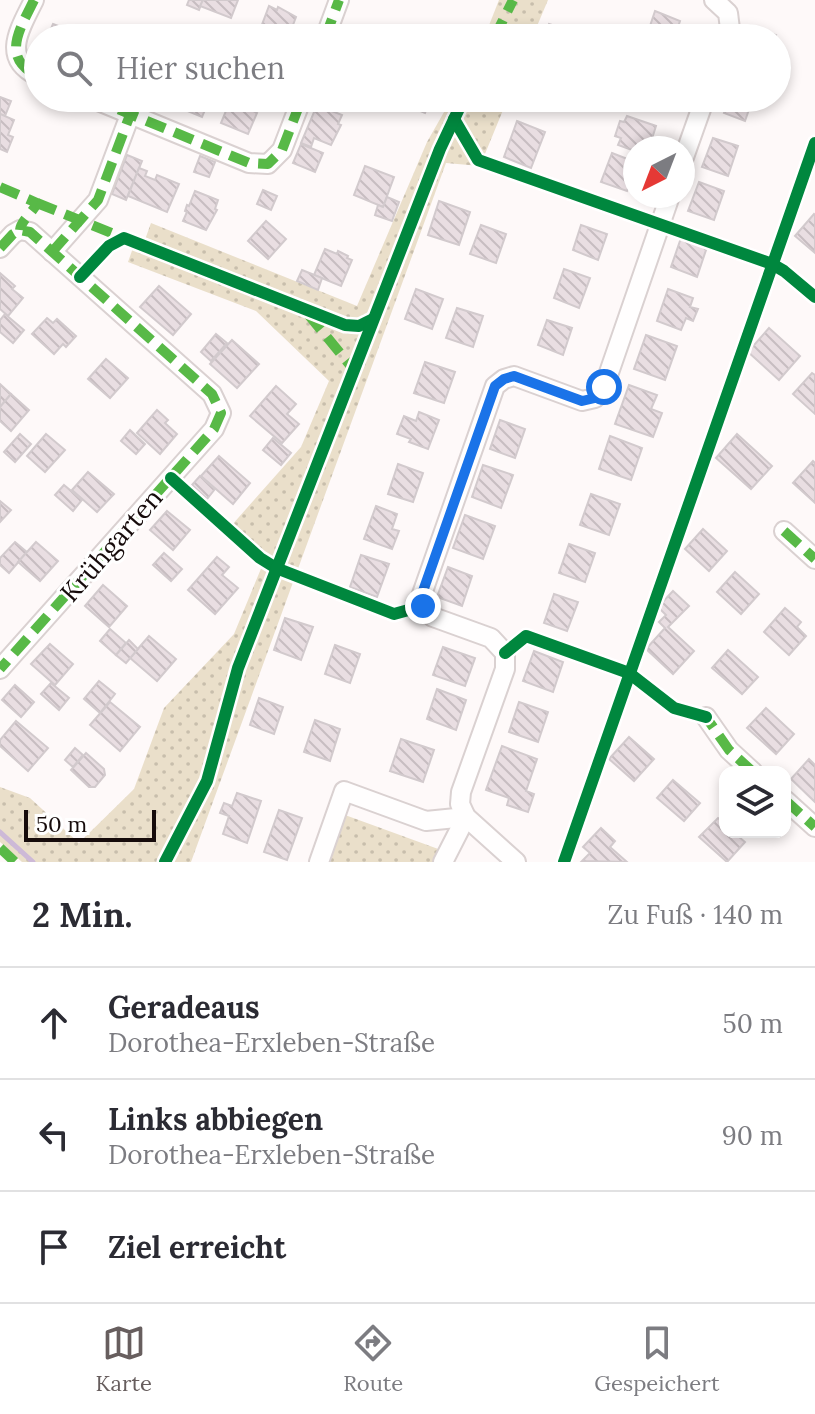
<!DOCTYPE html>
<html lang="de">
<meta charset="utf-8">
<style>
body{margin:0;font-family:Lora,serif;background:#f2f2f3;color:#2b2b33}
.controls{position:absolute;right:24px;bottom:24px;display:grid;overflow:hidden;border-radius:16px;box-shadow:0 4px 12px #0003}
.controls button{width:72px;height:72px;display:grid;place-items:center;padding:0;border:0;border-bottom:2px solid #e1e1e2;background:#fff;color:#2b2b33;font:40px sans-serif}
.compass{position:absolute;left:623px;top:136px;width:72px;height:72px;border-radius:50%;background:#fff;box-shadow:0 4px 12px #0003;rotate:222deg}
.scale{position:absolute;left:24px;bottom:20px;width:132px;box-sizing:border-box;padding-left:8px;border:4px solid #160b0b;border-top:0;font-size:22px;line-height:28px;white-space:nowrap;color:#160b0b;-webkit-text-stroke:6px #fff;paint-order:stroke}
.stop{position:absolute;width:24px;height:24px;margin:-18px;border:6px solid #1a73e8;border-radius:50%;background:#fff}
.stop.end{background:#1a73e8;border-color:#fff;box-shadow:0 2px 8px #0008}
.list{margin:0;padding:0;list-style:none}
h2{display:flex;justify-content:space-between;align-items:center;height:104px;margin:0;padding:0 32px;font-size:34px}
h2 small{font-size:26px;font-weight:400;color:#7c7c81}
.list li{display:grid;grid-template-columns:52px 1fr auto;gap:24px;align-items:center;box-sizing:border-box;height:112px;padding:0 32px;border-top:2px solid #e1e1e2}
.list b{display:block;font-size:30px;white-space:nowrap}
.list p{margin:0;font-size:26px;white-space:nowrap;color:#7c7c81}
.list em{font-size:26px;font-style:normal;color:#7c7c81}
.icon{flex:none;width:44px;height:44px;fill:none;stroke:currentColor;stroke-width:2;stroke-linecap:round;stroke-linejoin:round}
.map{position:relative;flex:none;width:815px;height:862px;overflow:hidden}
.search{position:absolute;background:#fff;box-shadow:0 4px 12px #0003;left:24px;right:24px;top:24px;height:88px;display:flex;align-items:center;gap:20px;box-sizing:border-box;padding:0 28px;border-radius:44px;color:#7c7c81;font-size:30px}
.sheet{height:440px;background:#fff}
nav{display:flex;justify-content:space-around;align-items:center;box-sizing:border-box;height:112px;border-top:2px solid #e1e1e2;background:#fff;font-size:22px;color:#7c7c81}
nav a{display:grid;justify-items:center;gap:4px}
nav .on{color:#675e5e}
.map>svg:first-child{display:block}
.grass{fill:url(#grass-dots)}
.lines{fill:none;stroke-linecap:round;stroke-linejoin:round}
.stream{stroke:#cdb9d7;stroke-width:5}
.building{fill:url(#building-back-hatch);stroke:#d2cacd;stroke-width:2}
.minor-casing{stroke:#dad1d1;stroke-width:22}
.minor{stroke:#fffefe;stroke-width:18}
.quiet{stroke:#58b947;stroke-width:10;stroke-dasharray:20 10;stroke-linecap:butt}
.cycleway-casing{stroke:#fff;stroke-width:17}
.cycleway{stroke:#00873e;stroke-width:12}
.route{stroke:#1a73e8;stroke-width:10}
.labels{text-anchor:middle;dominant-baseline:central;stroke-width:6;stroke-linejoin:round;paint-order:stroke}
.street-label{font-size:26px;fill:#160b0b;stroke:#fff}
</style>
<div class="map">
<svg width="815" height="862" viewBox="0 0 815 862">
<defs>
<pattern id="grass-dots" width="8" height="8" patternUnits="userSpaceOnUse" patternTransform="scale(2)"><rect width="8" height="8" fill="#eadfca"/><path d="M2 2h.1M6 6h.1" fill="none" stroke="#c8beac" stroke-width="1.8" stroke-linecap="round"/></pattern>
<pattern id="building-back-hatch" width="6" height="6" patternUnits="userSpaceOnUse" patternTransform="scale(2)"><rect width="6" height="6" fill="#e9dee2"/><path d="M-1 5l2 2M0 0l6 6M5-1l2 2" fill="none" stroke="#c7bdc1"/></pattern>
</defs>
<rect width="100%" height="100%" fill="#fef9f9"/>
<g class="grass">
<polygon points="499,0 548,0 532,38 484,38"/>
<polygon points="452,98 508,98 480,166 446,163 191,862 22,862 0,842 0,787 30,798 79,843 134,789 164,708 234,634 265,559 231,526 301,447 329,381 256,311 128,262 134,245 142,248 151,223 357,306 427,142"/>
<polygon points="345,815 441,850 436,862 328,862"/>
</g>
<g class="lines">
<polyline class="stream" points="0,832 33,862"/>
</g>
<g class="building">
<polygon points="189,0 203,0 199,10 187,5"/>
<polygon points="203,0 238,0 231,18 200,6"/>
<polygon points="269,6 277,10 278,7 296,17 288,38 280,38 260,30"/>
<polygon points="655,11 680,21 674,38 646,38"/>
<polygon points="53,24 85,36 84,38 47,38"/>
<polygon points="549,24 576,33 574,38 544,38"/>
<polygon points="751,26 776,35 775,38 747,38"/>
<polygon points="115,29 131,35 130,38 111,38"/>
<polygon points="0,97 11,101 5,116 0,114"/>
<polygon points="162,98 176,98 173,105 161,101"/>
<polygon points="176,98 210,98 202,117 173,105"/>
<polygon points="379,98 396,98 393,103 396,105 394,109 377,102"/>
<polygon points="399,98 431,98 425,113 398,102"/>
<polygon points="730,98 753,98 745,121 724,113"/>
<polygon points="230,101 241,106 242,103 248,106 247,108 257,113 248,134 221,123"/>
<polygon points="317,105 342,115 338,124 341,125 331,145 314,138 311,147 301,143"/>
<polygon points="0,114 14,120 8,135 13,137 7,152 0,149"/>
<polygon points="627,116 656,126 649,148 643,146 642,148 635,148 635,151 618,145 621,138 615,136 620,121 624,122"/>
<polygon points="517,121 545,132 531,168 504,157"/>
<polygon points="713,138 738,146 728,176 702,167"/>
<polygon points="301,144 323,153 315,172 293,163"/>
<polygon points="612,153 635,162 635,169 627,191 601,182"/>
<polygon points="127,155 142,161 126,200 112,194"/>
<polygon points="200,156 215,162 209,177 194,172"/>
<polygon points="365,166 394,177 383,207 354,195"/>
<polygon points="139,168 147,171 145,176 155,180 157,175 179,184 167,212 128,196"/>
<polygon points="699,182 724,191 714,220 688,211"/>
<polygon points="263,190 277,196 271,210 257,204"/>
<polygon points="195,191 218,200 215,209 217,210 206,230 183,221 187,212 185,211 187,205 189,206"/>
<polygon points="387,197 399,202 392,221 375,215 378,205 383,207"/>
<polygon points="439,201 470,212 459,245 428,235"/>
<polygon points="814,214 815,215 815,253 795,236"/>
<polygon points="266,221 286,239 268,259 248,241"/>
<polygon points="481,225 506,234 496,263 470,254"/>
<polygon points="581,225 607,234 598,260 573,250"/>
<polygon points="681,238 707,247 697,277 671,267"/>
<polygon points="325,249 337,254 338,251 348,256 347,258 352,260 341,286 314,275"/>
<polygon points="564,269 590,278 579,308 554,298"/>
<polygon points="302,270 322,278 318,290 297,281"/>
<polygon points="0,273 15,286 12,289 23,298 8,316 0,309"/>
<polygon points="159,286 191,314 173,335 140,307"/>
<polygon points="416,289 443,299 432,329 405,319"/>
<polygon points="668,289 693,298 690,307 698,309 693,321 686,318 681,330 657,321"/>
<polygon points="457,308 483,316 473,347 446,338"/>
<polygon points="5,314 24,330 13,343 0,332 0,320"/>
<polygon points="47,318 53,323 57,319 76,336 66,347 63,344 54,354 32,334"/>
<polygon points="547,320 572,328 563,355 538,345"/>
<polygon points="769,328 800,356 779,380 748,352"/>
<polygon points="216,334 227,343 211,361 201,352"/>
<polygon points="646,335 677,346 665,380 634,369"/>
<polygon points="232,340 259,364 237,388 210,364"/>
<polygon points="106,359 128,378 110,398 88,379"/>
<polygon points="425,362 455,372 444,403 414,393"/>
<polygon points="812,373 815,375 815,414 793,394"/>
<polygon points="0,384 11,394 0,407"/>
<polygon points="629,385 657,395 651,409 662,413 653,437 615,424"/>
<polygon points="276,386 296,404 287,414 299,424 282,443 250,416"/>
<polygon points="11,394 29,410 11,431 0,421 0,407"/>
<polygon points="157,410 168,420 165,423 177,434 160,454 137,433"/>
<polygon points="419,412 439,420 428,449 409,442 411,439 397,434 404,416 416,421"/>
<polygon points="500,420 525,429 515,458 490,449"/>
<polygon points="130,430 145,444 136,454 121,441"/>
<polygon points="20,434 31,444 15,462 4,452"/>
<polygon points="46,434 65,450 45,472 27,456"/>
<polygon points="737,434 772,466 751,489 716,458"/>
<polygon points="610,436 642,448 631,480 599,469"/>
<polygon points="273,438 291,453 281,465 263,450"/>
<polygon points="219,456 250,483 233,504 201,476"/>
<polygon points="813,461 815,463 815,503 793,483"/>
<polygon points="398,464 423,473 413,502 388,494"/>
<polygon points="483,465 513,475 501,508 472,497"/>
<polygon points="88,472 114,494 97,512 72,490"/>
<polygon points="200,476 215,489 207,499 192,485"/>
<polygon points="64,485 82,500 73,511 55,495"/>
<polygon points="591,494 620,504 609,535 580,525"/>
<polygon points="0,501 11,510 0,522"/>
<polygon points="376,506 397,514 392,529 399,531 392,549 364,539"/>
<polygon points="167,511 190,530 173,550 150,530"/>
<polygon points="465,515 495,526 483,559 453,548"/>
<polygon points="703,529 727,551 709,571 685,549"/>
<polygon points="15,542 27,552 9,573 0,565 0,558"/>
<polygon points="36,542 58,561 40,581 18,562"/>
<polygon points="569,544 595,553 585,582 559,573"/>
<polygon points="164,553 182,569 171,581 153,565"/>
<polygon points="361,555 389,564 377,597 350,587"/>
<polygon points="217,557 229,567 222,575 238,588 215,614 188,590"/>
<polygon points="448,567 472,576 462,606 437,597"/>
<polygon points="735,572 759,594 741,614 717,592"/>
<polygon points="103,585 127,606 109,627 85,606"/>
<polygon points="673,591 689,606 668,627 694,651 673,674 646,649 665,628 659,622 666,615 658,607"/>
<polygon points="554,594 578,602 567,631 544,623"/>
<polygon points="785,608 801,622 797,627 806,636 789,655 764,632"/>
<polygon points="285,618 313,627 301,660 274,650"/>
<polygon points="110,629 126,643 116,655 100,641"/>
<polygon points="149,636 176,659 157,681 130,658"/>
<polygon points="129,640 138,649 126,663 116,655"/>
<polygon points="50,644 73,664 55,685 31,664"/>
<polygon points="335,645 360,654 350,683 325,674"/>
<polygon points="443,647 475,658 465,686 433,675"/>
<polygon points="728,650 758,677 742,694 712,668"/>
<polygon points="534,651 563,662 553,692 523,681"/>
<polygon points="99,681 115,694 100,713 84,699"/>
<polygon points="51,683 69,698 59,710 41,694"/>
<polygon points="15,685 34,702 21,717 2,700"/>
<polygon points="437,689 466,700 456,730 427,719"/>
<polygon points="259,698 283,707 274,734 250,725"/>
<polygon points="110,702 140,727 120,751 90,725"/>
<polygon points="519,702 548,712 538,742 509,732"/>
<polygon points="766,708 794,734 776,754 747,728"/>
<polygon points="315,720 340,729 330,761 304,752"/>
<polygon points="16,721 48,748 28,771 0,746 0,740"/>
<polygon points="629,737 654,759 634,781 609,759"/>
<polygon points="401,739 434,750 423,782 390,771"/>
<polygon points="502,746 537,759 526,791 534,794 528,812 507,805 509,798 486,790"/>
<polygon points="75,748 83,755 73,767 65,760"/>
<polygon points="86,753 104,769 105,775 95,787 89,787 71,770"/>
<polygon points="809,759 815,765 815,802 791,779"/>
<polygon points="673,780 700,803 684,821 657,798"/>
<polygon points="237,793 261,801 247,843 223,834 229,816 220,813 224,803 232,806"/>
<polygon points="279,810 302,818 287,860 264,852"/>
<polygon points="718,818 725,824 725,832 733,832 745,842 727,862 699,837"/>
<polygon points="601,828 615,841 610,847 627,862 582,861 590,853 583,847"/>
</g>
<g class="lines">
<defs>
<g id="minor">
<path d="M34,0C20,29 0,58 38,76"/>
<polyline points="714,0 728,13 730,29 726,38"/>
<polyline points="325,38 339,0"/>
<polyline points="91,98 249,163 268,164 282,150 302,98"/>
<polyline points="683,160 705,98"/>
<polyline points="0,248 13,234 20,230 30,232 212,394 221,413 214,429 0,669"/>
<polyline points="52,252 98,200 130,115"/>
<polyline points="784,531 815,559"/>
<polyline points="706,717 729,750 753,772"/>
<polyline points="785,800 815,827"/>
<polyline points="319,862 344,791 426,821 466,817"/>
<polyline points="443,862 466,817"/>
<polyline points="516,862 466,817 460,804 461,792 505,669 505,653 491,638 433,617 423,606 422,594 495,386 504,379 514,376 582,401 595,398 604,387 670,196"/>
</g>
</defs>
<use href="#minor" class="minor-casing"/>
<use href="#minor" class="minor"/>
<g class="quiet">
<path d="M34,0C20,29 0,58 38,76"/>
<polyline points="325,38 339,0"/>
<polyline points="494,38 513,0"/>
<polyline points="91,98 249,163 268,164 282,150 302,98"/>
<path d="M0,187L37,203C33,213 21,220 20,230"/>
<polyline points="37,203 124,238"/>
<polyline points="0,248 13,234 20,230 30,232 212,394 221,413 214,429 0,669"/>
<polyline points="52,252 98,200 130,115"/>
<polyline points="308,314 354,370"/>
<polyline points="784,531 815,559"/>
<polyline points="699,715 706,717 729,750 753,772"/>
<polyline points="785,800 815,827"/>
<polyline points="0,848 15,862"/>
</g>
<defs>
<g id="cycleway">
<polyline points="454,119 478,160 772,264 784,271 815,297"/>
<polyline points="80,277 109,246 124,238 345,325 359,326 373,319"/>
<polyline points="171,478 260,558 276,568 394,614 423,606"/>
<polyline points="505,653 526,636 629,673 674,708 706,717"/>
<polyline points="165,862 207,781 238,668 440,149 464,98"/>
<polyline points="564,862 815,143"/>
</g>
</defs>
<use href="#cycleway" class="cycleway-casing"/>
<use href="#cycleway" class="cycleway"/>
</g>
<g class="lines">
<polyline class="route" points="423,606 422,594 495,386 504,379 514,376 582,401 595,398 604,387"/>
</g>
<g class="labels">
<g class="street-label">
<text transform="translate(111 545) rotate(-49)">Krühgarten</text>
</g>
</g>
</svg>
<div class="controls">
<button><svg class="icon" aria-label="layers" viewBox="0 0 24 24"><path d="M12 4l9 5-9 5-9-5zM3 14l9 5 9-5"/></svg></button>
</div>
<svg class="compass" viewBox="-18 -18 36 36"><path d="M0-13l5 13h-10z" fill="#e53935"/><path d="M0 13l5-13h-10z" fill="#7c7c81"/></svg>
<div class="scale">50 m</div>
<div class="stop" style="left:604px;top:387px"></div>
<div class="stop end" style="left:423px;top:606px"></div>
<div class="search"><svg class="icon" aria-label="search" viewBox="0 0 24 24"><circle cx="10" cy="10" r="6"/><path d="M15 15l6 6"/></svg>Hier suchen</div>
</div>
<section class="sheet">
<h2>2 Min.<small>Zu Fuß · 140 m</small></h2>
<ul class="list">
<li><svg class="icon" aria-label="ahead" viewBox="0 0 24 24"><path d="M12 20V5M6 11l6-6 6 6"/></svg><div><b>Geradeaus</b><p>Dorothea-Erxleben-Straße</p></div><em>50 m</em></li>
<li><svg class="icon" aria-label="left" viewBox="0 0 24 24"><path d="M17 20v-9H6M10 6l-5 5 5 5"/></svg><div><b>Links abbiegen</b><p>Dorothea-Erxleben-Straße</p></div><em>90 m</em></li>
<li><svg class="icon" aria-label="arrive" viewBox="0 0 24 24"><path d="M6 21V4h12l-3 4 3 4H6"/></svg><div><b>Ziel erreicht</b></div></li>
</ul>
</section>
<nav>
<a class="on"><svg class="icon" aria-label="map" viewBox="0 0 24 24"><path d="M3 6l6-2 6 2 6-2v14l-6 2-6-2-6 2zM9 4v14M15 6v14"/></svg>Karte</a>
<a><svg class="icon" aria-label="directions" viewBox="0 0 24 24"><path d="M12 3l9 9-9 9-9-9zM9 14v-3h6M13 9l2 2-2 2"/></svg>Route</a>
<a><svg class="icon" aria-label="saved" viewBox="0 0 24 24"><path d="M7 4h10v16l-5-4-5 4z"/></svg>Gespeichert</a>
</nav>
